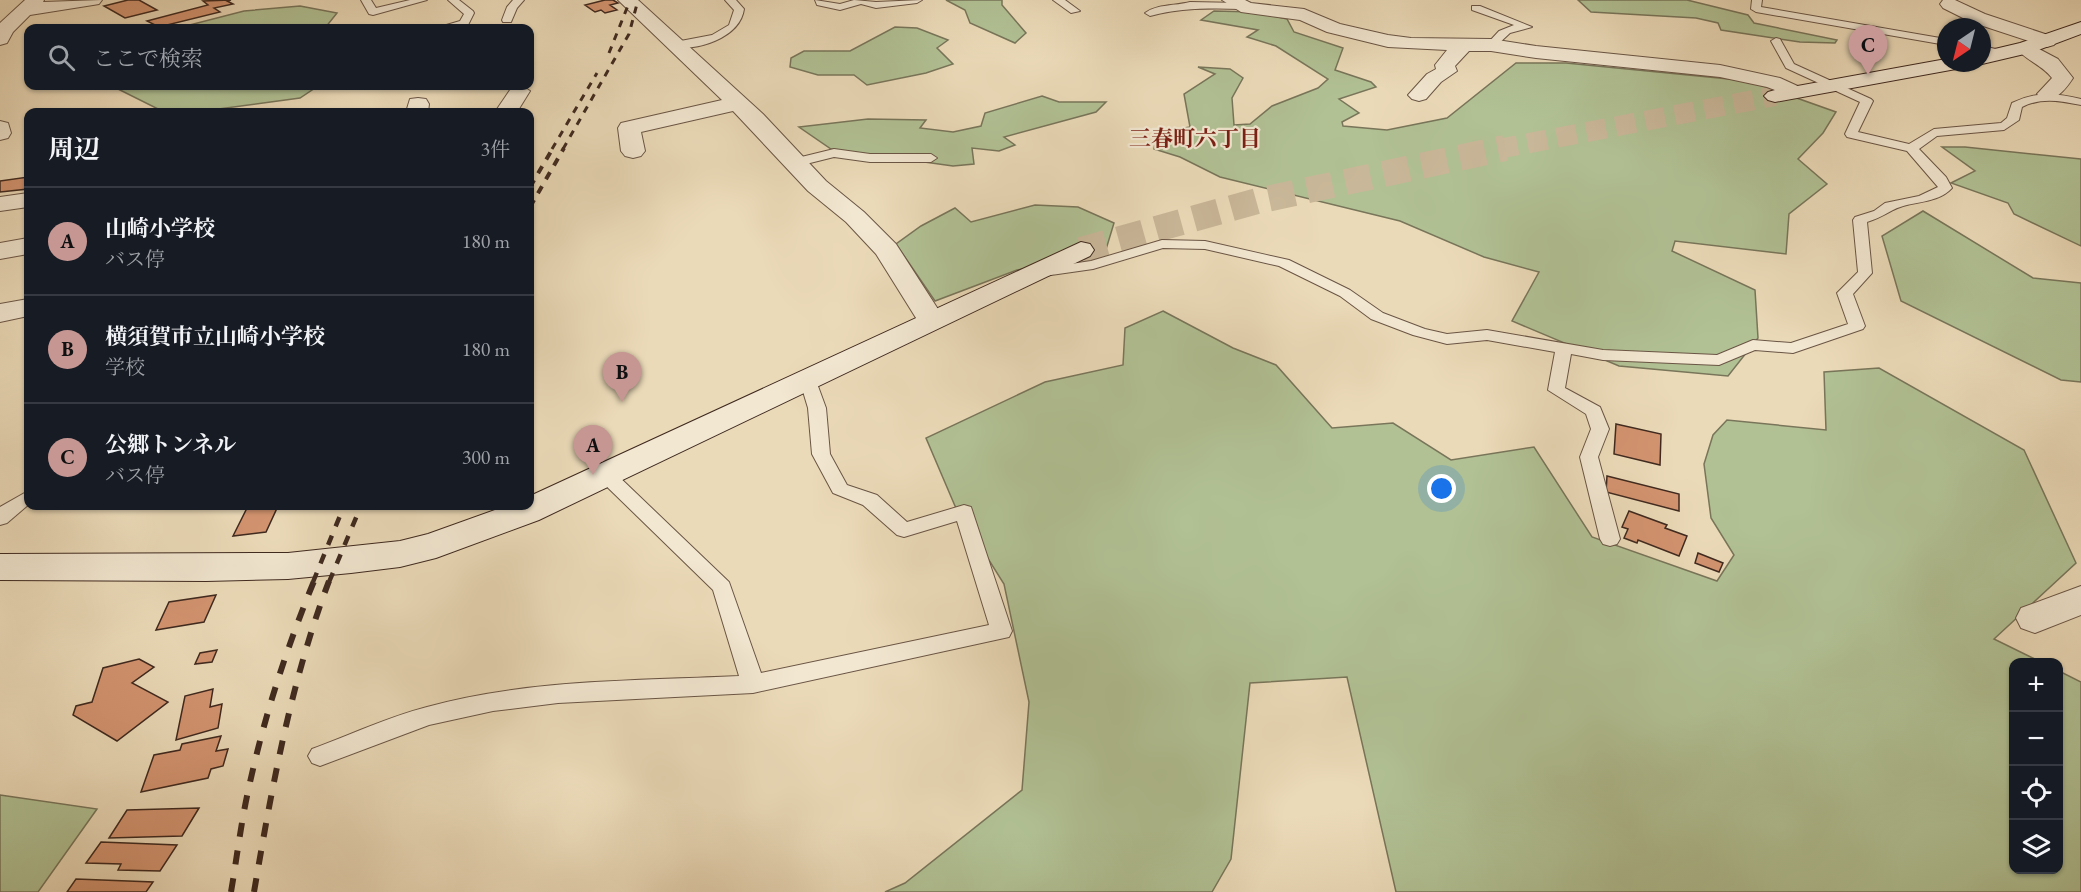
<!DOCTYPE html>
<html lang="ja">
<meta charset="utf-8">
<style>
body{margin:0;font-family:"EB Garamond","Noto Serif JP",serif;background:#242831;color:#f1f3f6}
.controls{position:absolute;right:18px;bottom:18px;display:grid;overflow:hidden;border-radius:12px;box-shadow:0 2px 4px #0004}
.controls button{width:54px;height:54px;display:grid;place-items:center;padding:0;border:0;border-bottom:2px solid #363941;background:#171b24;color:#f1f3f6;font:30px sans-serif}
.compass{position:absolute;left:1937px;top:18px;width:54px;height:54px;border-radius:50%;background:#171b24;box-shadow:0 2px 4px #0004;rotate:215deg}
.you{position:absolute;left:1442px;top:489px;width:21px;height:21px;margin:-15px;border:4px solid #fff;border-radius:50%;background:#1a73e8;box-shadow:0 0 0 9px #1a73e833}
.badge{display:grid;place-items:center;width:39px;height:39px;border-radius:50%;background:#c59692;color:#111;font-size:20px;font-weight:700}
.pin{position:absolute;translate:-50% -50px;filter:drop-shadow(0 2px 3px #0008)}
.pin::after{content:'';position:absolute;top:32px;width:21px;height:18px;background:inherit;clip-path:polygon(0 0,100% 0,50% 100%)}
.list{margin:0;padding:0;list-style:none}
h2{display:flex;justify-content:space-between;align-items:center;height:78px;margin:0;padding:0 24px;font-size:26px}
h2 small{font-size:20px;font-weight:400;color:#9ea1a6}
.list li{display:grid;grid-template-columns:39px 1fr auto;gap:18px;align-items:center;box-sizing:border-box;height:108px;padding:0 24px;border-top:2px solid #363941}
.list b{display:block;font-size:22px;white-space:nowrap}
.list p{margin:0;font-size:20px;white-space:nowrap;color:#9ea1a6}
.list em{font-size:20px;font-style:normal;color:#9ea1a6}
.icon{flex:none;width:33px;height:33px;fill:none;stroke:currentColor;stroke-width:2;stroke-linecap:round;stroke-linejoin:round}
.map{position:relative;flex:none;width:2081px;height:892px;overflow:hidden}
.search{position:absolute;background:#171b24;box-shadow:0 2px 4px #0004;left:24px;top:24px;width:510px;height:66px;display:flex;align-items:center;gap:15px;box-sizing:border-box;padding:0 21px;border-radius:12px;color:#9ea1a6;font-size:22px}
.panel{position:absolute;background:#171b24;box-shadow:0 2px 4px #0004;left:24px;top:108px;width:510px;height:402px;border-radius:12px}
.map>svg:first-child{display:block}
.green{fill:#b1c194;stroke:#78755a;stroke-width:1.5}
.building{fill:#d39470;stroke:#3f291f;stroke-width:1.5}
.lines{fill:none;stroke-linecap:round;stroke-linejoin:round}
.secondary-tunnel-far1{stroke:#c9b799;stroke-width:20;stroke-dasharray:20 10;stroke-linecap:butt}
.secondary-tunnel{stroke:#c9b799;stroke-width:26;stroke-dasharray:26 13;stroke-linecap:butt}
.lane-casing{stroke:#6a5545;stroke-width:2}
.street-casing{stroke:#6a5545;stroke-width:2}
.secondary-casing{stroke:#3f291f;stroke-width:2}
.lane{fill:#f2e7d1;fill-rule:evenodd}
.street{fill:#f2e7d1;fill-rule:evenodd}
.secondary{fill:#f2e7d1;fill-rule:evenodd}
.rail-far3{stroke:#3f291f;stroke-width:3;stroke-dasharray:7 7;stroke-linecap:butt}
.rail-far2{stroke:#3f291f;stroke-width:4;stroke-dasharray:8 8;stroke-linecap:butt}
.rail-far1{stroke:#3f291f;stroke-width:4.5;stroke-dasharray:10 10;stroke-linecap:butt}
.rail{stroke:#3f291f;stroke-width:6;stroke-dasharray:14 14;stroke-linecap:butt}
.labels{text-anchor:middle;dominant-baseline:central;stroke-width:4.5;stroke-linejoin:round;paint-order:stroke}
.far-neighbourhood-label{font-size:22px;font-weight:bold;fill:#7a1f14;stroke:#f2e7d1}
</style>
<div class="map">
<svg width="2081" height="892" viewBox="0 0 2081 892">
<rect width="100%" height="100%" fill="#ebdab8"/>
<filter id="stains"><feTurbulence type="fractalNoise" baseFrequency=".00333" numOctaves="4"/><feColorMatrix values="0 0 0 0 .2 0 0 0 0 .09 0 0 0 0 .02 0 0 0 .5 -.17"/></filter>
<radialGradient id="worn" r=".72"><stop offset=".6" stop-color="#630" stop-opacity="0"/><stop offset="1" stop-color="#630" stop-opacity=".3"/></radialGradient>
<g class="green">
<polygon points="946,0 1002,0 1002,5 1026,33 1015,43 970,23 965,10"/>
<polygon points="1578,0 1687,0 1748,15 1754,23 1837,40 1835,43 1800,42 1721,30 1718,23 1696,18 1591,12"/>
<polygon points="300,6 337,13 325,28 178,28 244,11"/>
<polygon points="1214,11 1255,12 1287,19 1294,32 1343,48 1335,70 1371,82 1376,87 1339,99 1359,113 1342,122 1343,126 1387,130 1447,118 1516,63 1566,63 1749,81 1836,112 1823,133 1798,159 1827,184 1789,214 1786,254 1675,241 1672,251 1755,290 1758,338 1728,376 1619,366 1512,321 1539,272 1484,257 1400,221 1220,177 1180,157 1154,149 1157,133 1190,127 1184,94 1215,74 1198,67 1230,69 1243,78 1232,98 1234,125 1250,124 1272,106 1318,88 1328,79 1276,46 1247,37 1258,30 1201,20"/>
<polygon points="895,27 917,28 948,40 937,48 953,64 926,73 867,85 854,75 818,75 790,67 791,58 804,51 850,51"/>
<polygon points="112,86 318,86 300,98 196,112 164,112"/>
<polygon points="1042,96 1059,102 1106,102 1096,112 1004,137 1015,145 999,151 972,148 974,164 953,166 831,149 799,127 868,119 926,120 920,128 953,132 981,126 985,113"/>
<polygon points="1942,147 1965,147 2081,159 2081,246 2014,214 2008,203 1951,183 1975,171"/>
<polygon points="1035,205 1078,207 1114,223 1104,256 1017,270 935,301 896,244 921,226 955,208 971,222"/>
<polygon points="1923,211 2033,278 2081,283 2081,382 2061,380 1901,301 1882,236"/>
<polygon points="1163,311 1233,348 1276,365 1332,428 1393,423 1451,460 1534,447 1592,537 1717,581 1734,555 1711,518 1704,464 1713,435 1727,420 1826,430 1824,372 1879,368 2024,450 2076,563 1994,639 2041,662 2014,662 2014,870 2058,870 2059,671 2081,682 2081,892 1396,892 1347,677 1250,683 1231,859 1212,892 885,892 905,883 1022,790 1029,702 1004,584 955,506 926,438 1045,382 1123,365 1125,328"/>
<polygon points="0,795 97,809 38,892 0,892"/>
</g>
<g class="building">
<polygon points="128,0 139,0 157,10 125,18 104,6"/>
<polygon points="231,0 227,1 233,4 214,8 220,12 159,27 147,21 208,5 203,1"/>
<polygon points="605,0 613,0 618,3 610,5 617,10 605,13 601,10 595,12 585,5"/>
<polygon points="28,177 28,189 0,192 0,181"/>
<polygon points="1616,424 1661,434 1660,465 1614,454"/>
<polygon points="1607,476 1679,494 1679,511 1606,492"/>
<polygon points="248,506 278,506 266,532 233,536"/>
<polygon points="1629,511 1667,525 1665,528 1687,536 1679,556 1638,540 1637,543 1624,538 1628,529 1622,527"/>
<polygon points="1698,553 1723,563 1719,572 1695,563"/>
<polygon points="216,595 204,622 156,630 169,602"/>
<polygon points="217,650 212,662 195,664 200,653"/>
<polygon points="139,659 154,667 132,683 168,702 117,741 73,715 76,706 92,702 103,668"/>
<polygon points="213,689 210,707 222,704 218,728 176,740 185,696"/>
<polygon points="221,736 216,751 228,749 223,766 211,769 208,778 141,792 154,755 180,750 182,744"/>
<polygon points="199,808 182,836 109,838 127,810"/>
<polygon points="101,842 177,845 160,871 118,870 121,864 86,863"/>
<polygon points="76,879 153,882 146,892 67,892"/>
</g>
<g class="lines">
<polyline class="secondary-tunnel-far1" points="1498,149 1775,96"/>
<polyline class="secondary-tunnel" points="1081,250 1257,201 1505,148"/>
<defs>
<g id="lane">
<polygon points="361,0 371,0 376,8 410,0 427,0 373,15 369,14"/>
<polygon points="448,0 459,0 473,11 474,13 468,25 456,28 442,28 443,26 460,21 464,14"/>
<polygon points="513,0 524,0 517,8 511,22 503,22 502,20 507,7"/>
<path d="M725,0H736L744,9C740,38 696,52 670,47V43L712,35L729,25L734,10Z"/>
<polygon points="815,0 840,4 854,0 876,2 922,0 917,3 876,8 861,4 840,10 817,5"/>
<polygon points="1053,0 1065,0 1080,11 1071,13"/>
<polygon points="1752,0 1762,0 1761,7 1946,39 1946,45 1756,12 1751,9"/>
<path d="M1190,2L1241,3L1246,6L1241,9C1210,8 1179,8 1150,16L1145,13C1157,4 1175,6 1190,2Z"/>
<polygon points="1472,6 1480,6 1532,27 1510,33 1495,47 1487,47 1486,45 1499,31 1514,25 1472,10"/>
<path d="M1776,38L1780,39L1794,64L1871,99L1873,101L1858,132L1909,144L1934,129L2001,123L2007,118L2012,103C2036,91 2056,93 2081,99V105C2060,101 2042,97 2022,107L2019,120L2004,130L1937,136L1919,149L1946,177L1952,188C1936,205 1912,200 1893,210C1884,215 1877,219 1867,222L1872,273L1853,294L1865,326L1863,329L1793,353L1755,350L1719,365L1603,360L1571,354L1565,388L1600,407L1609,429L1598,457L1620,539L1617,544L1610,546L1603,544L1600,539L1580,457L1591,429L1586,414L1548,390L1555,352L1487,340L1447,344L1413,335L1371,319L1340,296L1279,266L1205,249L1163,248L1093,269L1037,277L1030,273L1037,269L1091,261L1162,240L1205,241L1289,260L1350,290L1383,313L1425,329L1447,334L1487,330L1603,350L1717,355L1753,340L1791,343L1848,324L1837,293L1858,272L1853,220L1855,217L1874,211L1885,203L1919,196L1938,187L1907,151L1847,137L1845,134L1860,102L1786,68L1771,41Z"/>
<polygon points="1982,46 2010,52 2011,54 2006,57 1982,52"/>
<polygon points="834,149 870,154 931,154 937,158 931,162 870,162 834,157 794,167 788,163 789,160"/>
<path d="M807,373L815,378L826,408L830,454L847,485L877,495L907,522L964,505L971,507L1012,631L1009,637L753,693L558,703L493,711L429,725L320,766L312,763L308,756L312,749C350,735 388,717 427,707C528,679 636,681 739,676L713,590L599,479L597,475L599,471H613L729,582L761,673L989,625L957,521L904,537L897,535L863,505L833,493L812,454L808,408L799,378Z"/>
<polygon points="28,491 28,505 7,523 0,525 0,507"/>
</g>
<g id="street">
<polygon points="25,0 44,0 43,2 102,0 99,4 93,5 30,15 13,32 7,43 0,45 0,23"/>
<polygon points="618,0 638,0 763,114 826,181 864,212 896,244 945,320 941,326 931,329 921,326 876,254 846,222 808,191 733,111 641,132 645,151 641,156 633,158 625,156 621,151 618,128 621,123 722,100"/>
<polygon points="1222,0 1245,0 1251,3 1304,9 1340,24 1388,35 1411,38 1491,39 1536,46 1720,65 1780,78 1802,88 1806,92 1802,96 1795,98 1767,87 1720,77 1536,58 1491,51 1469,51 1455,66 1457,71 1441,82 1426,99 1419,101 1412,99 1408,95 1427,74 1436,69 1435,65 1447,50 1388,47 1327,32 1300,20 1241,12"/>
<polygon points="1943,0 1955,0 1985,14 2054,37 2057,41 2054,45 2047,47 1971,22 1943,8 1940,4"/>
<path d="M2026,42L2058,59L2073,78C2065,90 2056,102 2041,98L2037,94L2052,78C2042,65 2025,60 2016,48L2019,44Z"/>
<polygon points="522,86 530,91 517,112 495,112 512,87"/>
<polygon points="418,98 426,99 429,104 428,112 406,112 410,99"/>
<polygon points="0,121 8,123 11,133 8,138 0,140"/>
<polygon points="28,193 28,207 0,211 0,197"/>
<polygon points="28,238 28,254 0,259 0,243"/>
<polygon points="28,299 28,316 0,322 0,304"/>
<polygon points="2081,586 2081,615 2035,633 2021,628 2016,618 2021,608"/>
</g>
<g id="secondary">
<polygon points="2081,22 2081,34 2033,52 1982,64 1978,63 1982,63 1982,52 2020,43"/>
<polygon points="1946,59 1946,63 1966,63 1963,67 1956,69 1775,102 1768,100 1764,96 1768,92 1775,90"/>
<polygon points="1081,242 1090,244 1094,250 1090,256 539,520 436,558 400,567 351,573 288,579 206,581 0,580 0,554 288,553 400,541 428,534 506,506 530,506 530,496"/>
</g>
</defs>
<use href="#lane" class="lane-casing"/>
<use href="#street" class="street-casing"/>
<use href="#secondary" class="secondary-casing"/>
<use href="#lane" class="lane"/>
<use href="#street" class="street"/>
<use href="#secondary" class="secondary"/>
<g class="rail-far3">
<polyline points="609,53 629,3"/>
<polyline points="552,149 597,73"/>
<polyline points="563,149 629,34 638,0"/>
</g>
<g class="rail-far2">
<polyline points="530,187 553,148"/>
<polyline points="530,207 564,148"/>
</g>
<g class="rail-far1">
<polyline points="313,582 344,506"/>
<polyline points="329,582 361,506"/>
</g>
<g class="rail">
<path d="M231,892C237,857 241,822 249,787C264,717 287,647 314,581"/>
<path d="M254,892C272,787 291,681 329,581"/>
</g>
</g>
<g class="labels">
<g class="far-neighbourhood-label">
<text x="1195" y="138">三春町六丁目</text>
</g>
</g>
<rect width="100%" height="100%" filter="url(#stains)"/>
<rect width="100%" height="100%" fill="url(#worn)"/>
</svg>
<div class="controls">
<button>+</button>
<button>−</button>
<button><svg class="icon" aria-label="locate" viewBox="0 0 24 24"><circle cx="12" cy="12" r="6"/><path d="M12 2v4M12 18v4M2 12h4M18 12h4"/></svg></button>
<button><svg class="icon" aria-label="layers" viewBox="0 0 24 24"><path d="M12 4l9 5-9 5-9-5zM3 14l9 5 9-5"/></svg></button>
</div>
<svg class="compass" viewBox="-18 -18 36 36"><path d="M0-13l5 13h-10z" fill="#e53935"/><path d="M0 13l5-13h-10z" fill="#9ea1a6"/></svg>
<div class="you"></div>
<div class="pin badge" style="left:593px;top:475px">A</div>
<div class="pin badge" style="left:622px;top:402px">B</div>
<div class="pin badge" style="left:1868px;top:75px">C</div>
<div class="search"><svg class="icon" aria-label="search" viewBox="0 0 24 24"><circle cx="10" cy="10" r="6"/><path d="M15 15l6 6"/></svg>ここで検索</div>
<section class="panel">
<h2>周辺<small>3件</small></h2>
<ul class="list">
<li><span class="badge">A</span><div><b>山崎小学校</b><p>バス停</p></div><em>180 m</em></li>
<li><span class="badge">B</span><div><b>横須賀市立山崎小学校</b><p>学校</p></div><em>180 m</em></li>
<li><span class="badge">C</span><div><b>公郷トンネル</b><p>バス停</p></div><em>300 m</em></li>
</ul>
</section>
</div>
